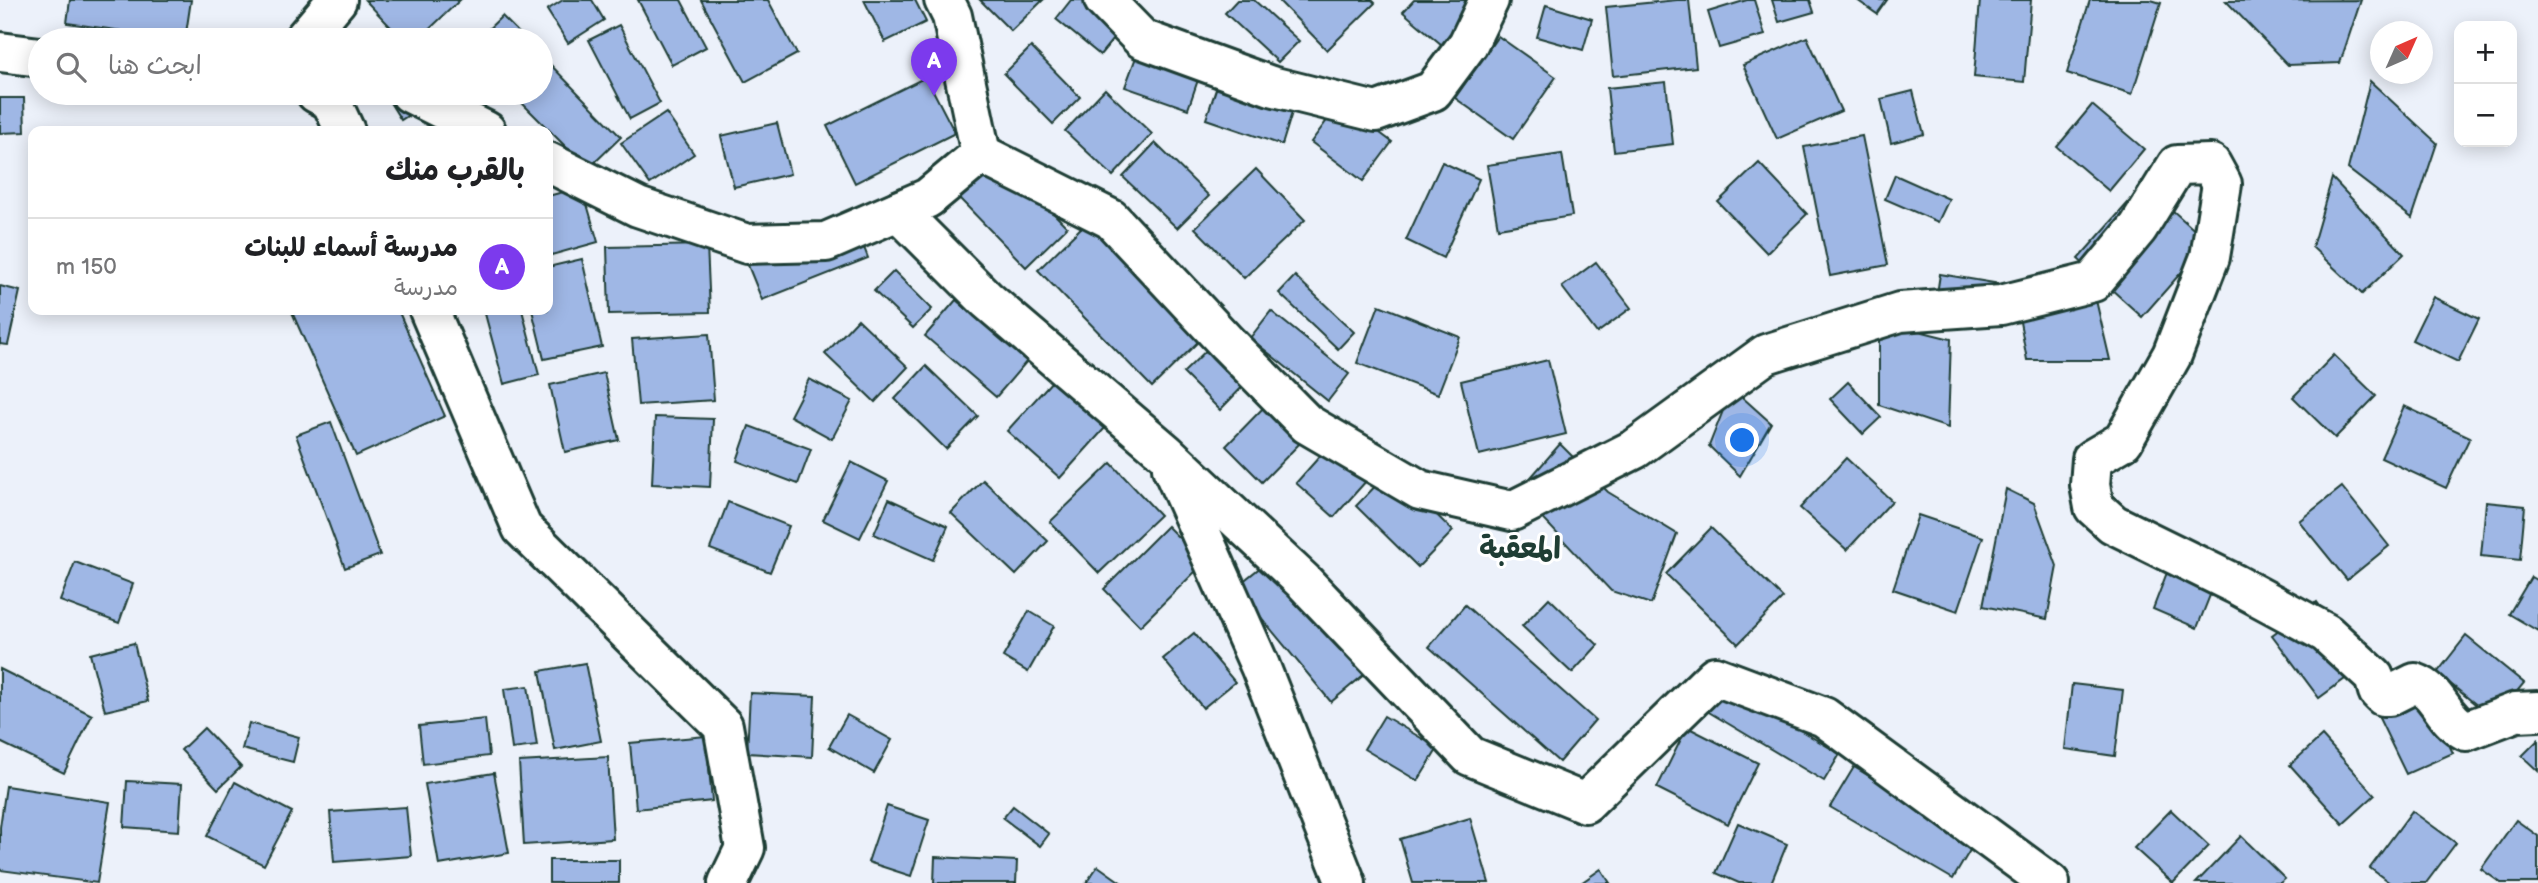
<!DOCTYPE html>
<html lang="ar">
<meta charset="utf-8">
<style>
body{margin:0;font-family:"Balsamiq Sans","Playpen Sans Arabic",sans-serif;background:#f2f2f2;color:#202124;direction:rtl}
.controls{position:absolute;right:21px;top:21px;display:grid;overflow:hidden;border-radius:14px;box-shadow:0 4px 18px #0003}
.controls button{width:63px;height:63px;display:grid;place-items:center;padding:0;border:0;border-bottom:2px solid #e0e0e0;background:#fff;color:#202124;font:35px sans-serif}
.compass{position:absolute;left:2370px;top:21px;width:63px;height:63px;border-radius:50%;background:#fff;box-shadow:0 4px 18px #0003;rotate:45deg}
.you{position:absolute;left:1743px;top:441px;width:24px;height:24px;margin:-18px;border:5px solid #fff;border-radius:50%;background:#1a73e8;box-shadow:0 0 0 10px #1a73e833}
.badge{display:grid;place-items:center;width:46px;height:46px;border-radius:50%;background:#7c3aed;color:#fff;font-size:23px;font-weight:700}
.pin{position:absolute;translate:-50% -58px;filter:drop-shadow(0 2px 4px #0008)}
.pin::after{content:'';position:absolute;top:37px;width:24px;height:21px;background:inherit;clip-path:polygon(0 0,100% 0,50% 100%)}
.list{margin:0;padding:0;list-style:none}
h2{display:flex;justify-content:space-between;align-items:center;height:91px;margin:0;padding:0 28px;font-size:30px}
h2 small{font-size:23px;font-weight:400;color:#757577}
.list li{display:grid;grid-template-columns:46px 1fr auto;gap:21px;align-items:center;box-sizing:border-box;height:98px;padding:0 28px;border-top:2px solid #e0e0e0}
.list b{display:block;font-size:26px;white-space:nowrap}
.list p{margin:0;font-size:23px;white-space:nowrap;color:#757577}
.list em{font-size:23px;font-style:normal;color:#757577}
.icon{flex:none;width:38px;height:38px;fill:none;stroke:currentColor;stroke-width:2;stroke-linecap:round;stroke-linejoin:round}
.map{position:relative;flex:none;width:2538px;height:883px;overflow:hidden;direction:ltr}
.search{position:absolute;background:#fff;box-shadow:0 4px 18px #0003;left:28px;top:28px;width:525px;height:77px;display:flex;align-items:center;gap:18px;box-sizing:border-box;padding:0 24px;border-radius:38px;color:#757577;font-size:26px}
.panel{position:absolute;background:#fff;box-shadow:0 4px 18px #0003;left:28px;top:126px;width:525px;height:189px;border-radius:14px;direction:rtl}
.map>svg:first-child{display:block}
.building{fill:#9fb7e5;stroke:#1f3d34;stroke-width:2}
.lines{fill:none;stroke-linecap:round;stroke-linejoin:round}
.minor-casing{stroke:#1f3d34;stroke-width:44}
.minor{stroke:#fff;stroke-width:38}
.labels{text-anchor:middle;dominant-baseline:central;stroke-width:6;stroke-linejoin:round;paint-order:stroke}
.district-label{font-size:30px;font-weight:bold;fill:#1f3d34;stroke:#fff}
</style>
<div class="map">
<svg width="2538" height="883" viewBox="0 0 2538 883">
<rect width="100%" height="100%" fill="#ecf1fa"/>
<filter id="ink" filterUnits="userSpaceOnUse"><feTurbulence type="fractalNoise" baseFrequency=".0143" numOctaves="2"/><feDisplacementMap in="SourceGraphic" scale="14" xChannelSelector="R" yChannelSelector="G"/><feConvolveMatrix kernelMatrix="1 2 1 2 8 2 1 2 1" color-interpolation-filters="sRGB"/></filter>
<g filter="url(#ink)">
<g class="building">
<polygon points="70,0 191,0 185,40 67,23"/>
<polygon points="365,0 460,0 418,40 403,40"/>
<polygon points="563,0 592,0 604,20 568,43 547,10"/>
<polygon points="638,0 681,0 706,47 672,65"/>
<polygon points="701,0 768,0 797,54 745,82"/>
<polygon points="864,0 915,0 926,22 885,42"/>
<polygon points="980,0 1043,0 1011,31"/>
<polygon points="1071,0 1121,0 1135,12 1100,55 1056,19"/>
<polygon points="1237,0 1254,0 1299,41 1278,62 1225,13"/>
<polygon points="1281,0 1372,0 1375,3 1327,50 1280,2"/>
<polygon points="1414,0 1491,0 1448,50 1403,12"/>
<polygon points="1677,0 1689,0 1696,67 1613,76 1606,7"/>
<polygon points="1747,0 1754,0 1765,35 1719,48 1708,12"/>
<polygon points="1772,0 1810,0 1814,12 1779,22"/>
<polygon points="1857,0 1887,0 1877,14"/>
<polygon points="1980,0 2031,0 2024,82 1974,77"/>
<polygon points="2090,0 2151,0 2161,3 2132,94 2067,73"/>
<polygon points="2361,0 2340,63 2288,65 2226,1"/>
<polygon points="1546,5 1592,19 1583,50 1537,37"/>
<polygon points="502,16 526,40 477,40"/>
<polygon points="619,25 660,103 630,119 589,40"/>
<polygon points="1498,36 1556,77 1513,139 1455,98"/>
<polygon points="1807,37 1841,111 1777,139 1743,65"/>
<polygon points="1031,47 1080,97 1053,124 1004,74"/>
<polygon points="1139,49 1201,71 1188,109 1125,87"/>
<polygon points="541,55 621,137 588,169 512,93 541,93"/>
<polygon points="1223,68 1298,93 1282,145 1206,119"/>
<polygon points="926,77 955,133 855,183 827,126"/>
<polygon points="2370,81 2437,143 2412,218 2348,169"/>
<polygon points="1666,82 1673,144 1614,151 1607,88"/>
<polygon points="1105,89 1152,134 1113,176 1065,131"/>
<polygon points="1913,91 1924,134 1891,143 1881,99"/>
<polygon points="384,93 443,93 401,120"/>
<polygon points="0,98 24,98 25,132 0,133"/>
<polygon points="1340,103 1392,142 1363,181 1311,142"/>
<polygon points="2092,105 2144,149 2109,191 2057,147"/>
<polygon points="666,113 694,154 650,184 621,143"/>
<polygon points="777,123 790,174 734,187 721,136"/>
<polygon points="1862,136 1888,265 1830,276 1804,147"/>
<polygon points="1155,143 1209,196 1177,228 1123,177"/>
<polygon points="1562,154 1572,216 1498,228 1487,165"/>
<polygon points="1000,159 1067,227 1026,267 960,199"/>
<polygon points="1442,162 1479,179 1443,258 1406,240"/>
<polygon points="1759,163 1807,214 1767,253 1718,202"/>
<polygon points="1256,169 1305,220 1244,278 1195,228"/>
<polygon points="1895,175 1949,199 1938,222 1885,199"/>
<polygon points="2332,178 2404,254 2362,294 2312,247"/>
<polygon points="2144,185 2208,242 2142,317 2078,259"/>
<polygon points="582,187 598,242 548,256 548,196"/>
<polygon points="852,216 868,258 762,300 745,258"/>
<polygon points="1088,221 1202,338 1152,387 1038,270"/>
<polygon points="707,245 710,312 609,314 607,247"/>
<polygon points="582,259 602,347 544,359 532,310 548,310 548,267"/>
<polygon points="1596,262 1631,308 1597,333 1562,287"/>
<polygon points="894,271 932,309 913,328 874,291"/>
<polygon points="1940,274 2006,285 1937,294"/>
<polygon points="1295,276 1354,332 1338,349 1279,293"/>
<polygon points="0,286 20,291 8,345 0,344"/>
<polygon points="2014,289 2095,296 2110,360 2027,360"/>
<polygon points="2433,297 2479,319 2458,362 2412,340"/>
<polygon points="956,300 1027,361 996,397 925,336"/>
<polygon points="1379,305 1460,337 1438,394 1357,363"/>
<polygon points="291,310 398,310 445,416 356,456"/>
<polygon points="484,310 522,310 539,375 504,384"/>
<polygon points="1271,311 1349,374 1328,401 1250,338"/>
<polygon points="858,319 908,367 875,402 825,354"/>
<polygon points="1879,321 1951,339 1948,428 1879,405"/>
<polygon points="709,334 714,400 638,405 632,339"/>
<polygon points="1216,341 1252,377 1220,410 1183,373"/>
<polygon points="2334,355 2376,396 2335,438 2293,397"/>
<polygon points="1548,360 1566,434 1479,455 1461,381"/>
<polygon points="926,366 978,416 946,449 895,399"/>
<polygon points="604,373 619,440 565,452 550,385"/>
<polygon points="809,379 852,401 832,439 790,416"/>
<polygon points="1053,380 1105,428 1060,478 1007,431"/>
<polygon points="1848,382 1881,417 1863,434 1830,399"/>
<polygon points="1732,388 1771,423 1740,476 1709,446"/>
<polygon points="1267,404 1303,440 1262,482 1226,446"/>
<polygon points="2404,406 2470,437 2446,488 2381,458"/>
<polygon points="655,417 713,419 710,487 652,484"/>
<polygon points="331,422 380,555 345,568 296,435"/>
<polygon points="749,426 811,449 798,484 737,461"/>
<polygon points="1560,444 1608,492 1677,534 1651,604 1611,591 1518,492"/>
<polygon points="1328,447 1367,480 1334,517 1296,483"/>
<polygon points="1846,458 1892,501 1847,550 1800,508"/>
<polygon points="851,462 888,481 860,538 823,520"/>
<polygon points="1111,463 1160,515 1099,573 1050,522"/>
<polygon points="1391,470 1453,531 1418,567 1356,506"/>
<polygon points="983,480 1048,541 1016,575 951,513"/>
<polygon points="2342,487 2389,546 2347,580 2299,521"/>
<polygon points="2006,489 2034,503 2057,566 2047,619 1983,606"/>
<polygon points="889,499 948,526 933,560 874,534"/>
<polygon points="728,502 789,526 770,572 710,549"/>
<polygon points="2486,502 2525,506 2520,560 2481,556"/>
<polygon points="1918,515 1983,537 1958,611 1893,589"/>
<polygon points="1167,526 1204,563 1140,626 1104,589"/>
<polygon points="1711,528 1783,598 1738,644 1666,574"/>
<polygon points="1272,558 1366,673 1331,702 1236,587"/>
<polygon points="75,562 133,584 119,623 60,601"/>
<polygon points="2171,562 2216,580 2197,628 2153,609"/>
<polygon points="2531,577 2538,581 2538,631 2509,614"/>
<polygon points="1549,598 1598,645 1572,673 1522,626"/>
<polygon points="2317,602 2364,665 2319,698 2272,635"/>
<polygon points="1465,605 1595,720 1559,762 1429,647"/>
<polygon points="1029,611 1054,626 1028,672 1003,657"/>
<polygon points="1194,633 1235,682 1203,708 1163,659"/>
<polygon points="2466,636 2524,683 2494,719 2437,673"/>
<polygon points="134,643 148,701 105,711 90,654"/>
<polygon points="585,663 601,741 555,750 540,671"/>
<polygon points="0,669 92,715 64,773 0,742"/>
<polygon points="1708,675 1840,754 1824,781 1692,702"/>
<polygon points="2072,684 2123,690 2115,756 2065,749"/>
<polygon points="528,686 537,746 512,749 504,689"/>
<polygon points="750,693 815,696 812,757 747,753"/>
<polygon points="2425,694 2453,753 2406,774 2378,716"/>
<polygon points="847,715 892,740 874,773 829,747"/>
<polygon points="1384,716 1438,748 1418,781 1364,749"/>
<polygon points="485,719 489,756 423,764 419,726"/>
<polygon points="249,723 299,737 293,762 242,749"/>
<polygon points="1687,727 1758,763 1728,824 1657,788"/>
<polygon points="204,728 241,767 218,789 181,750"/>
<polygon points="706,736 712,801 636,809 630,743"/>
<polygon points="2322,736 2375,795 2343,824 2290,765"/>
<polygon points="2538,740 2538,771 2522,756"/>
<polygon points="608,757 613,839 524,845 519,762"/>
<polygon points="1854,767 1976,840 1953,879 1830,807"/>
<polygon points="494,773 509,853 439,865 425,784"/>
<polygon points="127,781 182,784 179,831 124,827"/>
<polygon points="235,782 292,812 264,865 207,836"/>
<polygon points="6,786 110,802 97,883 0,870 0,827"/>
<polygon points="887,806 929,820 911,876 868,862"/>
<polygon points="1013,806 1049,834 1040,846 1003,818"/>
<polygon points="406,807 411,856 334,862 330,812"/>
<polygon points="2171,810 2209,846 2173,883 2134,848"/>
<polygon points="2412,811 2456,843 2426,883 2390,883 2370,868"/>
<polygon points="1470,818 1489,883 1413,883 1400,839"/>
<polygon points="2516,820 2538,836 2538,883 2501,883 2481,869"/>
<polygon points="1738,823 1787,844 1771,883 1739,883 1716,873"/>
<polygon points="2241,836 2285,879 2280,883 2196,883"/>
<polygon points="935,857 1017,861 1016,883 934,883"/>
<rect x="549" y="860" width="70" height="23"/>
<polygon points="1098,866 1122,883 1086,883"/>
<polygon points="1601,869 1610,883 1581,883"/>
</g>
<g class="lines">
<defs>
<g id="minor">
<polyline points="944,0 952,16 981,154"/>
<polyline points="1104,0 1142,39 1271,86 1376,112 1433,91 1468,44 1489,0"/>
<polyline points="303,40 337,0"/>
<polyline points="0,52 40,57"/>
<polyline points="316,93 331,101 345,131"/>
<polyline points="410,93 486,131"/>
<path d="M981,154L1111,219L1227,343L1307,424L1420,490L1512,511L1635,449L1766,354L1900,312L2001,305L2093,282L2138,228L2177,165L2211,164L2222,184L2210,257L2172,355L2123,441L2092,459L2090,485L2094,507L2113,524L2235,584L2326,633L2374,677L2378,691L2383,696H2389L2415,683C2439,691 2442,719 2466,731L2516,712L2538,711"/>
<polyline points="548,162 638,207 747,244 826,242 928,198 981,154"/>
<polyline points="898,211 987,300 1166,453 1304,582 1470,756 1585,803 1715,676 1824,717 2050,883"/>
<polyline points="429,310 522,528 723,726 745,848 728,883"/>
<polyline points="1172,468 1260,666 1346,883"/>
</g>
</defs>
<use href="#minor" class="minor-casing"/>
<use href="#minor" class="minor"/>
</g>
</g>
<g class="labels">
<g class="district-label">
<text x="1520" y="549">المعقبة</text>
</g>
</g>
</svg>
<div class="controls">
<button>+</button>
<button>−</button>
</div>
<svg class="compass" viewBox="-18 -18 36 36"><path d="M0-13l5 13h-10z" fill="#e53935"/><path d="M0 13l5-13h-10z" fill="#757577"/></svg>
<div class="you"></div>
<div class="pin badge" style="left:934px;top:96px">A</div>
<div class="search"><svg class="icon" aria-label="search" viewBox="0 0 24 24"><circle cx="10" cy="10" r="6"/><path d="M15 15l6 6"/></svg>ابحث هنا</div>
<section class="panel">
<h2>بالقرب منك<small></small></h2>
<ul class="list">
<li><span class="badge">A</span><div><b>مدرسة أسماء للبنات</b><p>مدرسة</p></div><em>150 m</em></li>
</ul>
</section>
</div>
